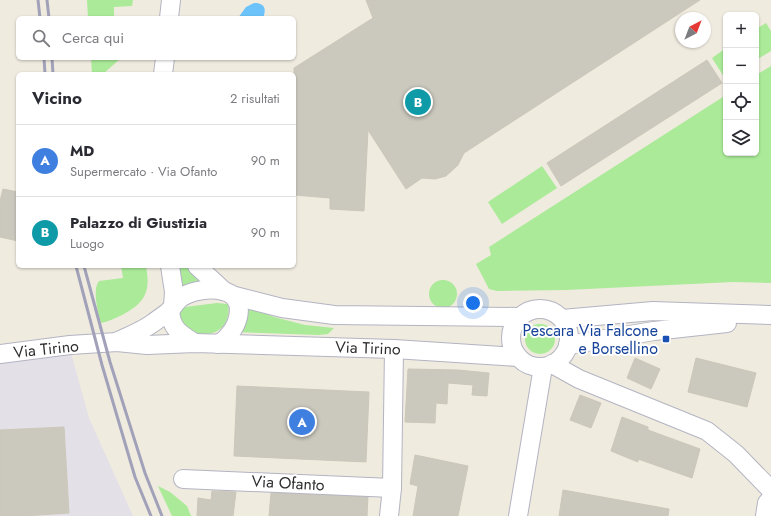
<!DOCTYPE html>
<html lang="it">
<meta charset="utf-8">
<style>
body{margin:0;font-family:Jost,sans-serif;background:#f7f7f7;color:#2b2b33}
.controls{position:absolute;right:12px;top:12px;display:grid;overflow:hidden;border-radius:6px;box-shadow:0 1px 3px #0004}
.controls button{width:36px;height:36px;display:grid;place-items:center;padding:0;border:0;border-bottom:1px solid #e1e1e2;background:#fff;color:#2b2b33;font:20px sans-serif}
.compass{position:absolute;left:675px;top:12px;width:36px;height:36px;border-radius:50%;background:#fff;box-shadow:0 1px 3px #0004;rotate:42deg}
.you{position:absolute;left:473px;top:303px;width:14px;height:14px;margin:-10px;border:3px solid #fff;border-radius:50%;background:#1a73e8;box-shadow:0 0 0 6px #1a73e833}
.badge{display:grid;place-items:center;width:26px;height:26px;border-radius:50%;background:#ea580c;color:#fff;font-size:13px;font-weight:700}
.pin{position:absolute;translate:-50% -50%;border:2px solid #fff;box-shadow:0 1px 4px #0006}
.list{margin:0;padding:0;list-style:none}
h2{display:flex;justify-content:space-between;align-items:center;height:52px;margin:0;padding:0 16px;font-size:17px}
h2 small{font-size:13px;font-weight:400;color:#7c7c81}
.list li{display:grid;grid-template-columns:26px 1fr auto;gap:12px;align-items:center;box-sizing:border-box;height:72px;padding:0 16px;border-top:1px solid #e1e1e2}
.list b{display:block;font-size:15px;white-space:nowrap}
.list p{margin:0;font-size:13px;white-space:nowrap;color:#7c7c81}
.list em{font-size:13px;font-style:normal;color:#7c7c81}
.icon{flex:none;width:22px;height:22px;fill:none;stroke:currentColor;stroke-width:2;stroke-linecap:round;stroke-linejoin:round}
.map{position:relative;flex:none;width:771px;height:516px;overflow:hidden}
.search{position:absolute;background:#fff;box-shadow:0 1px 3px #0004;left:16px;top:16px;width:280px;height:44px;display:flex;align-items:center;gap:10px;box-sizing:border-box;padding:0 14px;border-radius:6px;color:#7c7c81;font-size:15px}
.panel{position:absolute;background:#fff;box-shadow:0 1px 3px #0004;left:16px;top:72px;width:280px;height:196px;border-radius:6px}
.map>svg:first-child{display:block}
.industrial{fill:#e3e0e8}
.green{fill:#aaea98}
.water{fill:#6bc3f9}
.building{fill:#cbc9be;stroke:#ccc7b8}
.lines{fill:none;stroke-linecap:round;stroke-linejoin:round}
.minor-casing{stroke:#b3b4c2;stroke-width:20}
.minor{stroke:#fff;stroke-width:18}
.rail{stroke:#a1a2b9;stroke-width:3}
.transit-dot{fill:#1a4fb4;stroke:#fff;stroke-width:1.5}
.labels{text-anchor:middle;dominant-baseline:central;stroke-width:4;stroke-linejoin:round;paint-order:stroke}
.transit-label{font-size:16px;fill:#164399;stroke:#fff;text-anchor:end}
.street-label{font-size:16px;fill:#2e2e2e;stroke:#fff}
</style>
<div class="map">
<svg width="771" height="516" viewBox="0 0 771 516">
<rect width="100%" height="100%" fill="#f0ebdf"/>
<polygon class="industrial" points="70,349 89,418 133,516 0,516 0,359"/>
<g class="green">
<polygon points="87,0 133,0 132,6 114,7 114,18 88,18"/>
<polygon points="766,23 771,31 771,51 756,60 756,29"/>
<polygon points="726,48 726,80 712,58"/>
<polygon points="91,58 121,58 103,74 92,74"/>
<polygon points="771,66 771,283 733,282 566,290 497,291 489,289 476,264 491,255 489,247 726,95 726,153 756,153 756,75"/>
<polygon points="542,166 557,188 502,224 488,202"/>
<path d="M121,266H146C151,292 145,303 122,315C115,318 108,322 101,323C98,313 92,289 99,281L123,278Z"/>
<polygon points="178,266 188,266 204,282 189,284 178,287"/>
<circle cx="443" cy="294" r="14"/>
<path d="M217,303L228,304C231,321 221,335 203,334C196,333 191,332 186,327C183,323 181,317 179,313L185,307Z"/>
<polygon points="243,305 274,317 305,325 334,328 328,334 319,335 233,332"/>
<circle cx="540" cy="339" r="15"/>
<polygon points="158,486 170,492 187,506 191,516 172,516"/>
</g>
<path class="water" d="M254,3C264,3 267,8 263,18H238L246,7Z"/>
<g class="building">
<polygon points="366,0 700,0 464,153 458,165 446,176 435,179 422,178 406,189 368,130 364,211 330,209 330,198 294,195 294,68 373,18"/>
<polygon points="707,60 722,83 561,186 547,163"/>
<polygon points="3,189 18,192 18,241 0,237 0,201"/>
<polygon points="635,358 660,369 651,389 627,378"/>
<polygon points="696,358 756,373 747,407 688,392"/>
<polygon points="408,369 458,370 489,373 487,396 472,395 473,385 448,383 447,404 436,403 435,423 405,422"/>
<polygon points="237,386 369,392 366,462 234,456"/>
<polygon points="580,395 601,403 591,428 570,420"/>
<polygon points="622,417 648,427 648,430 700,449 692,478 638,459 638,462 611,451"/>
<polygon points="64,427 69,513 23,516 0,516 0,430"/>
<polygon points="415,455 468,466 458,516 413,516 418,486 410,484"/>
<polygon points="563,490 669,509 668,516 559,516"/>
<polygon points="212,491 236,492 233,516 197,516 198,498 211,500"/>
<polygon points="271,493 368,497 367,516 269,516"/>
</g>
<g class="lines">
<defs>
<g id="minor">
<polyline points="169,18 171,0"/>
<polyline points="163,74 165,58"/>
<polyline points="170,266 174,292 173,306"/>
<polyline points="197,266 224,291"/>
<polyline points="235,296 282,308 334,315 520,317"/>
<circle cx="540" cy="338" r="29"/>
<path d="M170,310C171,329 180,334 195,343"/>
<polyline points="562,319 653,311 771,315"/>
<path d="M118,341C129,336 142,331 153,323C158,319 165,315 170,310C174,306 177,300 182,297C193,290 211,288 223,291C247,296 240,324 227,337C225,340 221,342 218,344"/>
<polyline points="568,345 654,331 727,323"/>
<polyline points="0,354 70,345 117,342 147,345 195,343 394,349 518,357"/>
<polyline points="552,364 579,379 707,431 736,454 771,490"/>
<polyline points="183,479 392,488"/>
<polyline points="389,516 392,488 394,349"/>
<polyline points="518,516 543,367"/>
<polyline points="765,516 767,503 771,498"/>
</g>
</defs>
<use href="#minor" class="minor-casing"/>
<use href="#minor" class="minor"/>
<g class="rail">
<polyline points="38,0 40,18"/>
<polyline points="47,0 49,18"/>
<polyline points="44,58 45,74"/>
<polyline points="52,58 53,74"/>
<polyline points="76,266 102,365 135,477 151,516"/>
<polyline points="84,266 110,362 145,473 162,516"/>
</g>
</g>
<rect class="transit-dot" x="662" y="335" width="8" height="8" rx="2"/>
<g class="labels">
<g class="transit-label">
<text x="658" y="330">Pescara Via Falcone<tspan x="658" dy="18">e Borsellino</tspan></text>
</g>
<g class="street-label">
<text transform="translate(368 348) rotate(2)">Via Tirino</text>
<text transform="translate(46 349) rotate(-6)">Via Tirino</text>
<text transform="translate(288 483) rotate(3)">Via Ofanto</text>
</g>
</g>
</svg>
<div class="controls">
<button>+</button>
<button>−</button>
<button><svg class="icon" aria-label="locate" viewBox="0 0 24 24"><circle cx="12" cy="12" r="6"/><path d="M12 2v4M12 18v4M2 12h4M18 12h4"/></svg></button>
<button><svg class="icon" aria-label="layers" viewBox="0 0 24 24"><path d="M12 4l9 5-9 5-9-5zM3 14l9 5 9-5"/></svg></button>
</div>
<svg class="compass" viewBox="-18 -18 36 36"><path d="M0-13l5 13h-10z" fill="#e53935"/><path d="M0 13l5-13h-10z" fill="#7c7c81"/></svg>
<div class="you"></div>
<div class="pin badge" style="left:302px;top:422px;background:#3f7fe0">A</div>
<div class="pin badge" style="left:418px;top:102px;background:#0f9aa8">B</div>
<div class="search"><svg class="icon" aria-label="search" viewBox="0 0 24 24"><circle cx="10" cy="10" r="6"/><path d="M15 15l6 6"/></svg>Cerca qui</div>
<section class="panel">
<h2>Vicino<small>2 risultati</small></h2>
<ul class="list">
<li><span class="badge" style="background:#3f7fe0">A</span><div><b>MD</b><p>Supermercato · Via Ofanto</p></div><em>90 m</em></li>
<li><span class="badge" style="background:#0f9aa8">B</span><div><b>Palazzo di Giustizia</b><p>Luogo</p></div><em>90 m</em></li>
</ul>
</section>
</div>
